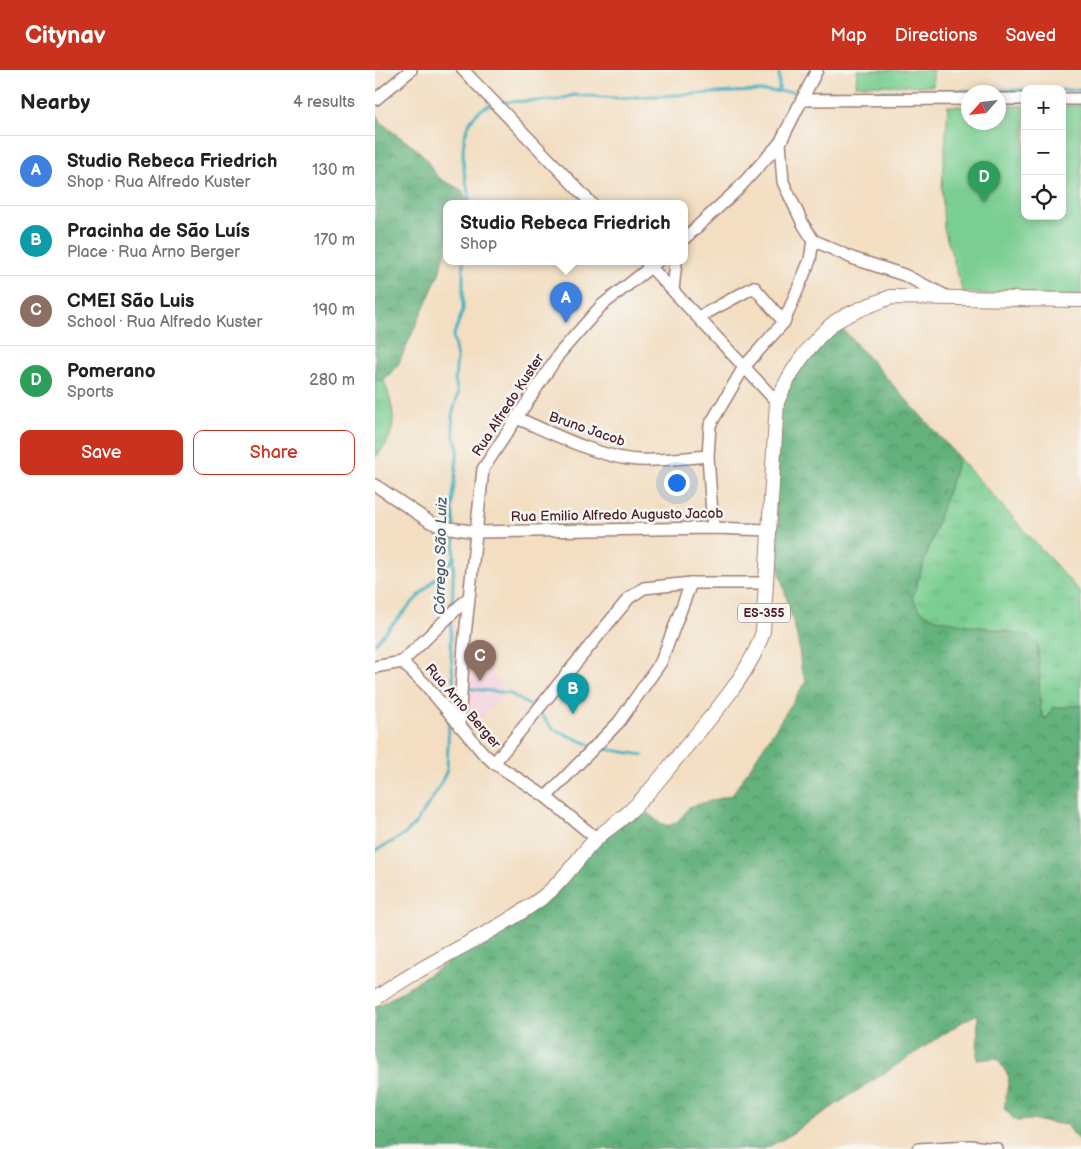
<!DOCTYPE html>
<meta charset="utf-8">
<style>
body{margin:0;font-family:"Balsamiq Sans",sans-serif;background:#f2f2f2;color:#202124}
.controls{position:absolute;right:15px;top:15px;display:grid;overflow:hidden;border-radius:10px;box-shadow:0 2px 8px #0003}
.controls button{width:45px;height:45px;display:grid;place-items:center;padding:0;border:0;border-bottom:1px solid #e0e0e0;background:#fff;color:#202124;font:25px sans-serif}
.compass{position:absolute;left:586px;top:15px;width:45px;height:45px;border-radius:50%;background:#fff;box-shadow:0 2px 8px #0003;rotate:243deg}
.you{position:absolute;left:301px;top:412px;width:18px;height:18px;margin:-12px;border:4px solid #fff;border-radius:50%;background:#1a73e8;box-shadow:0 0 0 8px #1a73e833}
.badge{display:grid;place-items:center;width:32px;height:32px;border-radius:50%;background:#c8321e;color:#fff;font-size:16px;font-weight:700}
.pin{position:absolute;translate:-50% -41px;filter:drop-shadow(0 1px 2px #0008)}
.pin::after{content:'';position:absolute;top:26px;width:18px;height:15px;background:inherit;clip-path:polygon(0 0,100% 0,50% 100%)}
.popup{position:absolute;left:68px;top:130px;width:245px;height:65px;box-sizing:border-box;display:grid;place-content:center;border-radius:10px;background:#fff;filter:drop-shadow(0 1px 4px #0005);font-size:16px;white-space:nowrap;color:#757577}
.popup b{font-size:19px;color:#202124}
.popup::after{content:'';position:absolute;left:50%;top:100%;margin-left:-10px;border:10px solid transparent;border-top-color:#fff}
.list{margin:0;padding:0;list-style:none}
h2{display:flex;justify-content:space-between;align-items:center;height:65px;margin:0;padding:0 20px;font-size:21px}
h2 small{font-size:16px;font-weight:400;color:#757577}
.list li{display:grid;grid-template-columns:32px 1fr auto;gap:15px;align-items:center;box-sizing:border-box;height:70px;padding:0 20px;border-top:1px solid #e0e0e0}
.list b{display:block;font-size:19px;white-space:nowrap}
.list p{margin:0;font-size:16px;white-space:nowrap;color:#757577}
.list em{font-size:16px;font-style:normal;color:#757577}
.actions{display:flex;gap:10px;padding:15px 20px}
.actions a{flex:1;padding:11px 0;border:1px solid #c8321e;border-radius:10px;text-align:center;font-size:18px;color:#c8321e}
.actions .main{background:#c8321e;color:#fff}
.icon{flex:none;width:28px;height:28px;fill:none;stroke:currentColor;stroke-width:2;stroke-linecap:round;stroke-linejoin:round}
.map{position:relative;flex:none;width:706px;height:1079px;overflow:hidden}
header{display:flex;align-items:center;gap:30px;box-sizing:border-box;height:70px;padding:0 25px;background:#c8321e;color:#fff}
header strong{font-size:24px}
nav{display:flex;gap:28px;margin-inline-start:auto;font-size:18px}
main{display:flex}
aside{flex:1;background:#fff}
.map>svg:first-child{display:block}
.built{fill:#f4cfdd}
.grass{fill:url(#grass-tufts);stroke:#62765e}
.forest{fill:url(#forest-crowns);stroke:#566853}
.green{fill:#7ace91;stroke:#62765e}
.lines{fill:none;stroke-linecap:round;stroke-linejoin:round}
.stream{stroke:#42b0bf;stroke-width:3}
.minor-casing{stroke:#9e7e76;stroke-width:14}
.major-casing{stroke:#9e7e76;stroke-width:16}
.minor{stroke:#fff;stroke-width:11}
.major{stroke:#fff;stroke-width:14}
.labels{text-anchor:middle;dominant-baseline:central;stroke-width:5;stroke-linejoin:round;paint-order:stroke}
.shield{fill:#f6f6f2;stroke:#7e6067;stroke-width:1}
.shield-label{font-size:12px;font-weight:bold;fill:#4a1f2b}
.street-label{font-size:14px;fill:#4a1f2b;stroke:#f6f6f2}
.water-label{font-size:15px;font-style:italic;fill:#475966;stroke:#f6f6f2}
</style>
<header>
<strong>Citynav</strong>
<nav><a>Map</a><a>Directions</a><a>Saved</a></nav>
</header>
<main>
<aside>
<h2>Nearby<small>4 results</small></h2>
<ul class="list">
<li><span class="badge" style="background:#3f7fe0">A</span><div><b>Studio Rebeca Friedrich</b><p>Shop · Rua Alfredo Kuster</p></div><em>130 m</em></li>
<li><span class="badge" style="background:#0f9aa8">B</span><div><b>Pracinha de São Luís</b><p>Place · Rua Arno Berger</p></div><em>170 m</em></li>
<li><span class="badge" style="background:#8d6e63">C</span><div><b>CMEI São Luis</b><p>School · Rua Alfredo Kuster</p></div><em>190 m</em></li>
<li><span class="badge" style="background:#2e9e5b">D</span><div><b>Pomerano</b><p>Sports</p></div><em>280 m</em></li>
</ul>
<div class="actions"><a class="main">Save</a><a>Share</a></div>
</aside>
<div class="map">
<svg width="706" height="1079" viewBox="0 0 706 1079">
<defs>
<pattern id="grass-tufts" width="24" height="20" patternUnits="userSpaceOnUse" patternTransform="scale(1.25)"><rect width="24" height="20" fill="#7ace91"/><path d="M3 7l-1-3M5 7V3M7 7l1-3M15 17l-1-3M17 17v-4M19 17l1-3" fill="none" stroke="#6bb07d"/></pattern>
<pattern id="forest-crowns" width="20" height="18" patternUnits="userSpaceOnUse" patternTransform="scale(1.25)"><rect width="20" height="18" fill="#63b17b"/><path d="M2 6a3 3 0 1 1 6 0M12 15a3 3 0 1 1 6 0" fill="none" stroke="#548f65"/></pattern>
</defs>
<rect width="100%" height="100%" fill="#f6f6f2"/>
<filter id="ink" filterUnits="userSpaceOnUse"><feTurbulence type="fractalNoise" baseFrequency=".02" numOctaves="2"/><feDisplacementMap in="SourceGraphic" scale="10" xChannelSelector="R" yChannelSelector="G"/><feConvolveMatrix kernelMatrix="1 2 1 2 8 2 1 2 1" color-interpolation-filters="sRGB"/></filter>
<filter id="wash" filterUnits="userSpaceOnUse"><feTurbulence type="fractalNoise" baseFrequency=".0096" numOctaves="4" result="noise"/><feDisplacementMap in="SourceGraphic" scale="20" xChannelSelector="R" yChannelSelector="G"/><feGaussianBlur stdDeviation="1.12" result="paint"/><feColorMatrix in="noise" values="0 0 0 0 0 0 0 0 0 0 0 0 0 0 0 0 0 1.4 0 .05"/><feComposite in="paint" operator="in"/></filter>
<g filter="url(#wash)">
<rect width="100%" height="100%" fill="#f3dec2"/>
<polygon class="built" points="100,576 130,623 100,654 89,643 87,583"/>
<g class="grass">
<path d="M0,310H9C20,342 25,362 0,388Z"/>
<polygon points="584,388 706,523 706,635 678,638 670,651 665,637 663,575 635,561 579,554 561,549 546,541 537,528"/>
</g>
<g class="forest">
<path d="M0,43C10,61 32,69 47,84C54,91 58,104 66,109C82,119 86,115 94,134H72V175L64,204L23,295L9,310H0Z"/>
<path d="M465,256L584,388L537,528L546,541L561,549L654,566L663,575L665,637L670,650L678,638L706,635V1074L692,1055L655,1050L641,1051L629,1039L634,1007L622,988L602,990L603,944L592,949L410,1068L389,1079H0V938L160,838L205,787L267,738C289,758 296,764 314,737L357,725L431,612L426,598L423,570L404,500L396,440L399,359L413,311L446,271Z"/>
</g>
<g class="green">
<polygon points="482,0 558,0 558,16 481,15"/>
<polygon points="706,35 706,232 588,222 569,159 567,118 573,36 593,36 594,52 624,52 624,36 650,36 650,146 687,146 687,36"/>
</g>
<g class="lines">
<g class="stream">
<polyline points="687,20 706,20"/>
<polyline points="404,21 404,0"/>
<polyline points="433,22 650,20"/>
<polyline points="124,32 182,30 199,25 242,28 378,21 427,22"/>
<path d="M94,134C95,122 90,112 89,100C86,74 89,43 118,34"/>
<polyline points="79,456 77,435 83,378 79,367 77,346 83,324 80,310 82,288 78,267 88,240 88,192"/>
<polyline points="77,538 80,462"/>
<polyline points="76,549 76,585 80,628 77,640"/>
<polyline points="0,573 80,487"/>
<polyline points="89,618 134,623 162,640 178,659 218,676"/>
<polyline points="224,678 268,685"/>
<polyline points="0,781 29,765 41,753 62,721 72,700 74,648"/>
</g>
</g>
</g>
<g filter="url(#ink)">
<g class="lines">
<defs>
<g id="minor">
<polyline points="88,0 217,134"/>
<polyline points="442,0 405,73 408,112 428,154 438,170 477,188 529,205 573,227"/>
<polyline points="1,29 36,0"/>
<polyline points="624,29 650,29"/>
<polyline points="687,29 706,29"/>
<polyline points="427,30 594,29"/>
<polyline points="310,168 362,120 405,73"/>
<polyline points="271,192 402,332"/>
<polyline points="298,220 301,192"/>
<polyline points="324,247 379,217 409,252"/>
<path d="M142,348C176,363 226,388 263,390C286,391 310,388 333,386"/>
<polyline points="0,415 55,452 68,457 102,462 338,458 393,460"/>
<polyline points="338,458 333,386 335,355 369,297 409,252 435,190 438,170"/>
<polyline points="27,592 93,528"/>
<polyline points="0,597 27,592 50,614 108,683 119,693 171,727 222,769"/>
<polyline points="84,656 89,575 108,399 184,284 226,236 282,192"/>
<polyline points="119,693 254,528 269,518 316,513 391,513"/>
<polyline points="171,727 244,652 286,592 316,513"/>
<polyline points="543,1079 595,1076 622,1079"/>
</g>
<path id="major" d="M0,929C53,890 116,866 168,827C190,810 203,787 222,768C232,759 244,752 254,742C273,725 288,705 304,685C332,652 377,602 388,561L402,332C414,303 435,272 460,252C477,241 498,234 516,227L706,230"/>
</defs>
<use href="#minor" class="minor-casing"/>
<use href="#major" class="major-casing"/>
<use href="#minor" class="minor"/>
<use href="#major" class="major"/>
</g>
</g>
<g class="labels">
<rect class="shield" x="363" y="533.5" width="52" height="19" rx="4"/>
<g class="shield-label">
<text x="389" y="543">ES-355</text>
</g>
<g class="street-label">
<text transform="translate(133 335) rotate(-57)">Rua Alfredo Kuster</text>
<text transform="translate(212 359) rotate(19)">Bruno Jacob</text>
<text transform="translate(242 445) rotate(-1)">Rua Emilio Alfredo Augusto Jacob</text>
<text transform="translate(88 636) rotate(49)">Rua Arno Berger</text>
</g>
<g class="water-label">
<text transform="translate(66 486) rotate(-89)">Córrego São Luiz</text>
</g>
</g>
</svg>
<div class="controls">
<button>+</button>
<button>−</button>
<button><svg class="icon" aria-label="locate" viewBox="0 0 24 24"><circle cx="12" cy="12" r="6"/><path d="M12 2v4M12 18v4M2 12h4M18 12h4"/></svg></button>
</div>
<svg class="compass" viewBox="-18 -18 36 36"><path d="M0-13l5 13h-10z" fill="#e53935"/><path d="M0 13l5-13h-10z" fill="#757577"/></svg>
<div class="you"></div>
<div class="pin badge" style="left:191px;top:253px;background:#3f7fe0">A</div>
<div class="popup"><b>Studio Rebeca Friedrich</b>Shop</div>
<div class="pin badge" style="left:198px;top:644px;background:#0f9aa8">B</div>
<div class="pin badge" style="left:105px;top:611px;background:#8d6e63">C</div>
<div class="pin badge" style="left:609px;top:132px;background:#2e9e5b">D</div>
</div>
</main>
